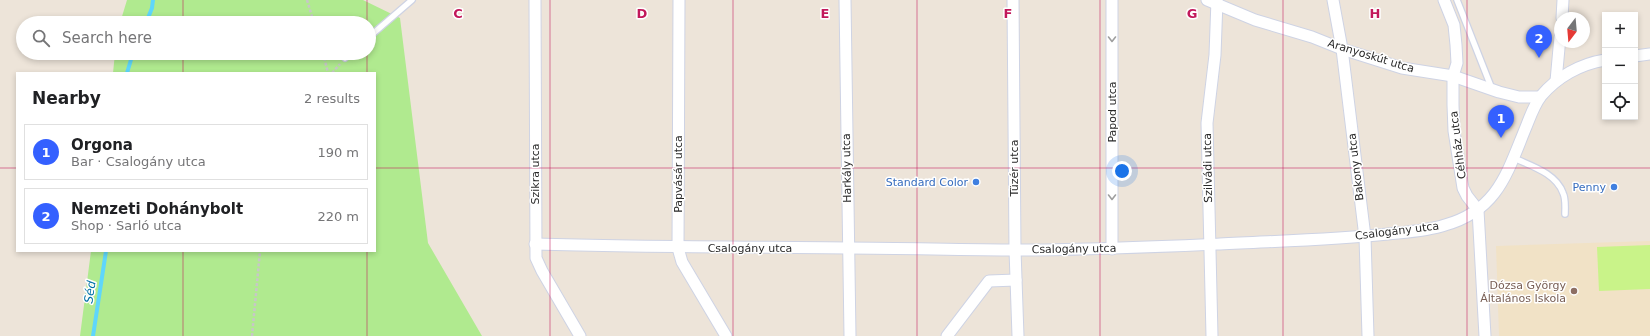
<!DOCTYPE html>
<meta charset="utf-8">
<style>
body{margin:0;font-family:"DejaVu Sans",sans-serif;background:#f6f6f6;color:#202124}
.controls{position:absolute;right:12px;top:12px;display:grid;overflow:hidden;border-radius:0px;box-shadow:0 2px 6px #0003}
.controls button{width:36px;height:36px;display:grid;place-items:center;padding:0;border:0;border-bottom:1px solid #e0e0e0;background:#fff;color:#202124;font:20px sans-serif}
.compass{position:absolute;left:1554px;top:12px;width:36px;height:36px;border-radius:50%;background:#fff;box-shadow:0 2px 6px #0003;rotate:196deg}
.you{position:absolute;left:1122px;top:171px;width:14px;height:14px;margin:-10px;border:3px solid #fff;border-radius:50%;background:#1a73e8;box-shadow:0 0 0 6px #1a73e833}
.badge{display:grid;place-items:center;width:26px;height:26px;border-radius:50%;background:#3460ff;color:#fff;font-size:13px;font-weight:700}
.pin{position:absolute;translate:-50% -33px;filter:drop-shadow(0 1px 2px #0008)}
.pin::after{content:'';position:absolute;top:21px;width:14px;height:12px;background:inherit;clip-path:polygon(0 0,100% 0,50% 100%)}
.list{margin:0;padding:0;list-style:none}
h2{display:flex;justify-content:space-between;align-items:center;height:52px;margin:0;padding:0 16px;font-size:17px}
h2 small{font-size:13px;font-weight:400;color:#757577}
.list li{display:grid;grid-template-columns:26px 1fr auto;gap:12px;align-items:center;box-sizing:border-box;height:56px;margin:0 8px 8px;padding:0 8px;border:1px solid #e0e0e0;border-radius:0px}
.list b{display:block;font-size:15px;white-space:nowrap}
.list p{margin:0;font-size:13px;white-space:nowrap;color:#757577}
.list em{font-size:13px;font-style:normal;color:#757577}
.icon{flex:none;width:22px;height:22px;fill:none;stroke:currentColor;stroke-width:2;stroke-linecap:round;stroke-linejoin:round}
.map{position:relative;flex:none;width:1650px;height:336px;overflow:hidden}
.search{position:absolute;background:#fff;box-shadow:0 2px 6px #0003;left:16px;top:16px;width:360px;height:44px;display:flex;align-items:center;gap:10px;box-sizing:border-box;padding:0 14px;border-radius:22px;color:#757577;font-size:15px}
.panel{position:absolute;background:#fff;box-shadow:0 2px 6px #0003;left:16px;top:72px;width:360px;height:180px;border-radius:0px}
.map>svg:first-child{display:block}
.education{fill:#f1e2c6}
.green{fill:#b0ea8f}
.pitch{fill:#c9f389}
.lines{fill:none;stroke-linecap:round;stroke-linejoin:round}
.stream{stroke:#5fd6fb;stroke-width:4}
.lane-casing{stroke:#ced3e4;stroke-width:8}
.street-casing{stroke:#ced3e4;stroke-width:13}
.path{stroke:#c7c7c7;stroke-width:2.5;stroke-dasharray:3 2;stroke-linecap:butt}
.lane{stroke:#fff;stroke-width:5.5}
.street{stroke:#fff;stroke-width:11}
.oneway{stroke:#9f9f9f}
.grid{fill:none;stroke:#c2185b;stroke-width:1;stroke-opacity:0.55}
.shop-dot{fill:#3f7fe0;stroke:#fff;stroke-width:1.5}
.education-dot{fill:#8d6e63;stroke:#fff;stroke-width:1.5}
.labels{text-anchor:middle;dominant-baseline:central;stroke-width:3;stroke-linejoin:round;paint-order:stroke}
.street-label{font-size:11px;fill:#292929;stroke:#fff}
.shop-label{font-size:11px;fill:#366cbe;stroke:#fff;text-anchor:end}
.education-label{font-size:11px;fill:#785e54;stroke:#fff;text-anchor:end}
.water-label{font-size:12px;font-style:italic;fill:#0072a6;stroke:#fff}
.grid-label{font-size:13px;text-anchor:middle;font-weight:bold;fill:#c2185b;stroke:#fff;stroke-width:3;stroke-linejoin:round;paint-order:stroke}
</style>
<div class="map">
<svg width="1650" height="336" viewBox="0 0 1650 336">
<rect width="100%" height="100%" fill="#ede4d9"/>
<polygon class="education" points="1650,241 1650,336 1499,336 1496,246"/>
<polygon class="green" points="127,0 363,0 400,18 428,243 482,336 80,336 91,251 375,251 375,73 113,73 115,53 369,53 369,23 120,23"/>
<polygon class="pitch" points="1650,245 1650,289 1599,291 1597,247"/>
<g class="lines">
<g class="stream">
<polyline points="146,23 152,8 153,0"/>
<polyline points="127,73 133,53"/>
<polyline points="93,336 106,251"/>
</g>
<defs>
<g id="lane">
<polyline points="1457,0 1492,89"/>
<polyline points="369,37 412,0"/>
<polyline points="345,58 350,53"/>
<path d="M1514,158C1531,166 1556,173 1563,193C1566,199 1565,208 1565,214"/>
</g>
<g id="street">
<polyline points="535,0 536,258 542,271 580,336"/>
<polyline points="679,0 678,248 682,262 726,336"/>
<polyline points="845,0 850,336"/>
<polyline points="1013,0 1015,250 1018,336"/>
<polyline points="1207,0 1255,20 1312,37 1342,49 1402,68 1453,76 1499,92 1519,97 1539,97"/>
<polyline points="1333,0 1342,49 1365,237 1368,336"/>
<polyline points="1444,0 1454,25 1456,45 1457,63 1453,76 1453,105 1454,131 1463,188 1467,196 1478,210 1485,336"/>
<polyline points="1562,18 1563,0"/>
<polyline points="1635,56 1650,54"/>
<polyline points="1556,81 1560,37"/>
<path d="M535,244C640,247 744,247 848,248C905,248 961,250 1017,250C1085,250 1152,247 1220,244C1276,241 1332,240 1388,234C1407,232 1427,231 1445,225C1498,210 1507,173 1526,127C1530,117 1534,105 1541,96C1557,77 1580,64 1605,60"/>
<polyline points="1112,249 1112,0"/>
<polyline points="947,336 989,281 1016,280"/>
<polyline points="1212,336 1207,123 1215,55 1217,0"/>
</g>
</defs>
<use href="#lane" class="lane-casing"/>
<use href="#street" class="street-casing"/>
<g class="path">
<polyline points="307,0 314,23"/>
<polyline points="323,53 328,73"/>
<polyline points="332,73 340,64"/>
<polyline points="252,336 260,251"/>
</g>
<use href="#lane" class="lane"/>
<use href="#street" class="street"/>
</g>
<defs><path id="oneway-chevron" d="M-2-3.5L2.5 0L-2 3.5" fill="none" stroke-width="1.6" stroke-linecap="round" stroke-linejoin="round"/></defs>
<g class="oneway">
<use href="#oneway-chevron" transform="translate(1112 39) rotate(90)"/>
<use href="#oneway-chevron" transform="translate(1112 197) rotate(90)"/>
</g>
<path class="grid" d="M183,0V23M367,0V23M550,0V336M733,0V336M917,0V336M1100,0V336M1283,0V336M1467,0V336M183,53V73M367,53V73M0,168H17M375,168H1650M183,251V336M367,251V336"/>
<g class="shop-dot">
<circle cx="976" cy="182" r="4"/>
<circle cx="1614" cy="187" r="4"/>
</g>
<circle class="education-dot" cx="1574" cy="291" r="4"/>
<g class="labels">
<g class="street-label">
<text transform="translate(1371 56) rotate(17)">Aranyoskút utca</text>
<text transform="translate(1112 112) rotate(-90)">Papod utca</text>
<text transform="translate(1458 145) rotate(-97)">Céhház utca</text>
<text transform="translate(1356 167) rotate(-97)">Bakony utca</text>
<text transform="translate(847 168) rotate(-91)">Harkály utca</text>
<text transform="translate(1014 168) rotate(-90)">Tüzér utca</text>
<text transform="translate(1208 168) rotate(-91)">Szilvádi utca</text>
<text transform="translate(535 174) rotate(-90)">Szikra utca</text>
<text transform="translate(678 174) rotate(-90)">Papvásár utca</text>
<text transform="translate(1397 231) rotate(-7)">Csalogány utca</text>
<text x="750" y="248">Csalogány utca</text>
<text transform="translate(1074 249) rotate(-1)">Csalogány utca</text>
</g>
<g class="shop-label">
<text x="968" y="182">Standard Color</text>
<text x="1606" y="187">Penny</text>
</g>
<g class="education-label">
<text x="1566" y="285">Dózsa György<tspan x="1566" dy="13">Általános Iskola</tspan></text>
</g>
<g class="water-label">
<text transform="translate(90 292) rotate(-81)">Séd</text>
</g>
</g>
<g class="grid-label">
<text x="458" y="18">C</text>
<text x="642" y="18">D</text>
<text x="825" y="18">E</text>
<text x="1008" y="18">F</text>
<text x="1192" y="18">G</text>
<text x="1375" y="18">H</text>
</g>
</svg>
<div class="controls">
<button>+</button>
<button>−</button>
<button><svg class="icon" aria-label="locate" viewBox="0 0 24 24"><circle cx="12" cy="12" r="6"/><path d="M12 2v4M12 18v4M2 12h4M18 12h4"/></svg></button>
</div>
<svg class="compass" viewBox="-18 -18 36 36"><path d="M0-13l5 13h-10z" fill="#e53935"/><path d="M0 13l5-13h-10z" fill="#757577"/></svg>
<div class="you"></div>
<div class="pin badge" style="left:1501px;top:138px">1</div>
<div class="pin badge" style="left:1539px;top:58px">2</div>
<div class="search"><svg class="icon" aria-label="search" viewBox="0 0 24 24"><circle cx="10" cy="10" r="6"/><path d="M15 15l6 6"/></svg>Search here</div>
<section class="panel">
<h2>Nearby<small>2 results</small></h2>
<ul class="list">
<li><span class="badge">1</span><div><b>Orgona</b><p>Bar · Csalogány utca</p></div><em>190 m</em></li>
<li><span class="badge">2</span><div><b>Nemzeti Dohánybolt</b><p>Shop · Sarló utca</p></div><em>220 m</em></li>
</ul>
</section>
</div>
